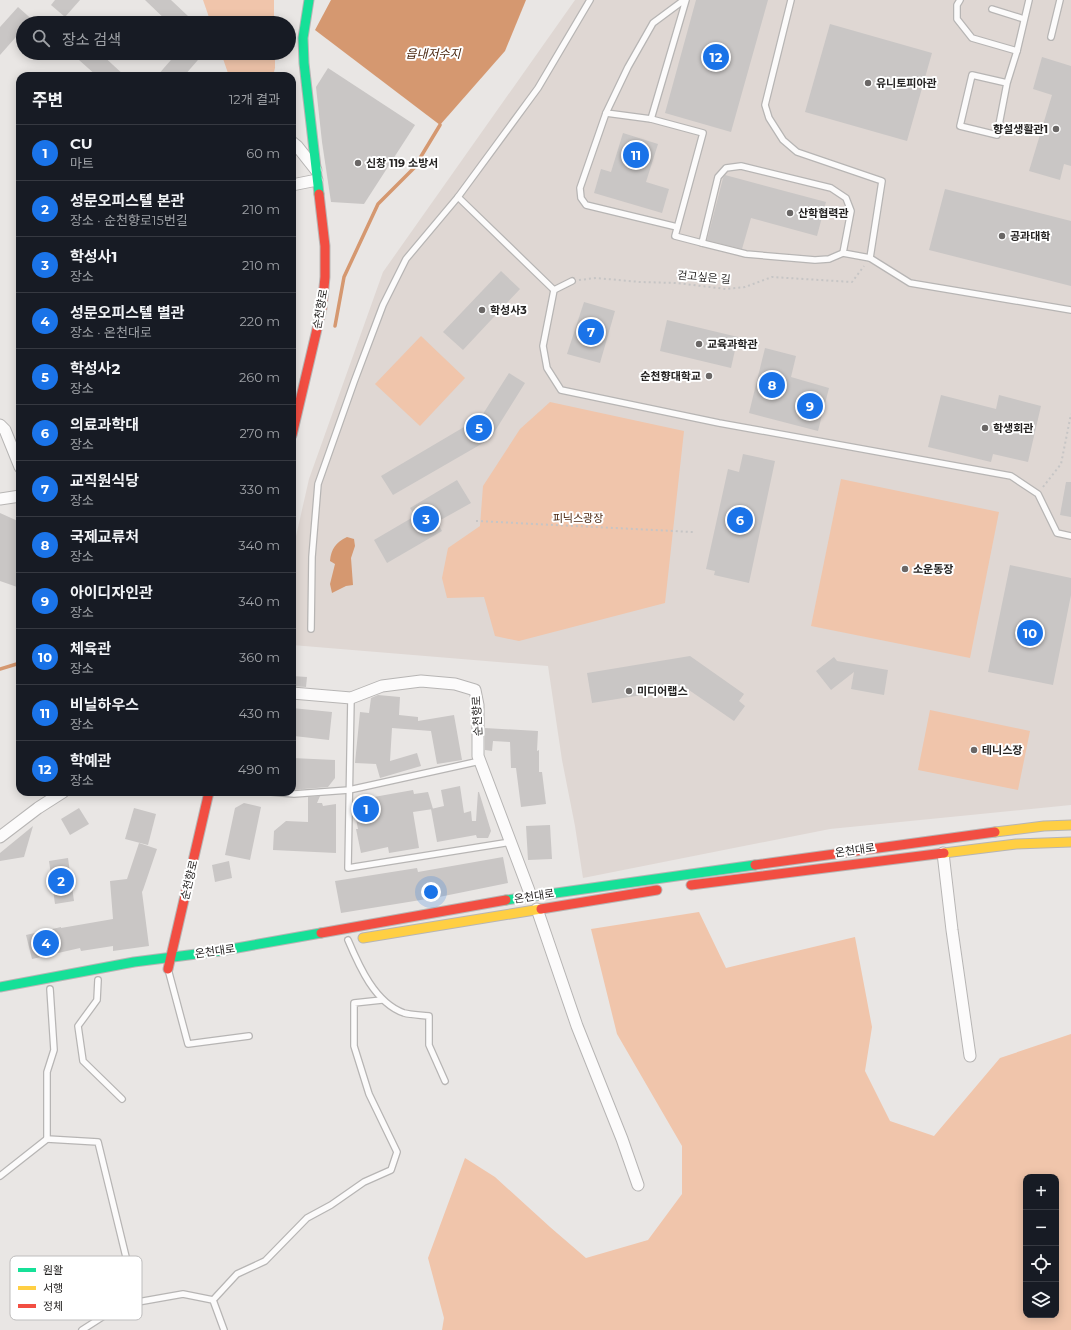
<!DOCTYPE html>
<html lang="ko">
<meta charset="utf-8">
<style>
body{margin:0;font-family:Montserrat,"Noto Sans KR",sans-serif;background:#20242c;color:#f1f3f6}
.controls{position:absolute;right:12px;bottom:12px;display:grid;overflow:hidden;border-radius:8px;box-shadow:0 2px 10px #0003}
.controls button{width:36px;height:36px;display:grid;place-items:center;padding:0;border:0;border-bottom:1px solid #363941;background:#171b24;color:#f1f3f6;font:20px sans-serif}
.you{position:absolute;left:431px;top:892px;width:14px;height:14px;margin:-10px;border:3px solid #fff;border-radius:50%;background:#1a73e8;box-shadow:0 0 0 6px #1a73e833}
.badge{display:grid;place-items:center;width:26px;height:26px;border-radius:50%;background:#1a73e8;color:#fff;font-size:13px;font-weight:700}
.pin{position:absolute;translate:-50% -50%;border:2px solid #fff;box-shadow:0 1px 4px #0006}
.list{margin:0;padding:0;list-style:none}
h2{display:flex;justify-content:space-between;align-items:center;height:52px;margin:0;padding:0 16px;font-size:17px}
h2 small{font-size:13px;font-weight:400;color:#9ea1a6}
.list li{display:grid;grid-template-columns:26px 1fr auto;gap:12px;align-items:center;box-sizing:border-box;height:56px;padding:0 16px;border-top:1px solid #363941}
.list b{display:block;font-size:15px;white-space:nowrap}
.list p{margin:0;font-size:13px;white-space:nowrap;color:#9ea1a6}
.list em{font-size:13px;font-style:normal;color:#9ea1a6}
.icon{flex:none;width:22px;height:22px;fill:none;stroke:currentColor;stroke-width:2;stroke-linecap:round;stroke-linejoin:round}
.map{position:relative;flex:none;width:1071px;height:1330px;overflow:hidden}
.search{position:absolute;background:#171b24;box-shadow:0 2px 10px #0003;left:16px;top:16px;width:280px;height:44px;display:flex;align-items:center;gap:10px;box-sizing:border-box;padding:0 14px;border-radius:22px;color:#9ea1a6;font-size:15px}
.panel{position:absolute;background:#171b24;box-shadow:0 2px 10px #0003;left:16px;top:72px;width:280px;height:724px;border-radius:12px}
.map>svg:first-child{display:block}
.built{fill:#dfd7d3}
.green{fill:#f0c5ab;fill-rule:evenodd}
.water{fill:#d59870}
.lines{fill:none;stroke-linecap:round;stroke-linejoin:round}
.stream{stroke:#d59870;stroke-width:3.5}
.building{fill:#c9c6c5}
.lane-casing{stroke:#b7b5b4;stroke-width:8}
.street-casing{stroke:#b7b5b4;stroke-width:13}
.fast-casing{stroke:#b7b5b4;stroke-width:11}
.slow-casing{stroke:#b7b5b4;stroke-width:11}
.jam-casing{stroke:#b7b5b4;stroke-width:11}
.path{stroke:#c6c5c5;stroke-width:2;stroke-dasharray:2 3;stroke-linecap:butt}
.lane{stroke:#fcfbfb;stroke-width:5.5}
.street{stroke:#fcfbfb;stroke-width:11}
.fast{stroke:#16e098;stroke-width:9}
.slow{stroke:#ffcf43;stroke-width:9}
.jam{stroke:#f24e42;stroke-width:9}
.poi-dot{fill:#6a6766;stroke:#fff;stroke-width:1.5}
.labels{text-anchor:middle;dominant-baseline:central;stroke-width:4;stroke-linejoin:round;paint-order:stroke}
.poi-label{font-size:11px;font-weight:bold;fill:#252322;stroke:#fff;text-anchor:start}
.street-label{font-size:11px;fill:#252322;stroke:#fff}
.park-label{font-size:11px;fill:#4b2710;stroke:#fff}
.water-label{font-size:12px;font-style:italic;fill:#48240d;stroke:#fff}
.key{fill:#fff;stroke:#bebdbd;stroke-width:1}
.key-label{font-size:11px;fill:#252322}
</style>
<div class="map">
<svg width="1071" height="1330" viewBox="0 0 1071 1330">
<rect width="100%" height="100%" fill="#e9e6e4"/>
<polygon class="built" points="575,0 1071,0 1071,805 830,829 583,878 575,826 562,760 548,666 292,645 292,585 294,545 309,479 383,272"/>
<g class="green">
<polygon points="203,0 274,0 274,23 211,23"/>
<polygon points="221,53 275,53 275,68 273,76 229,76"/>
<polygon points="421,336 465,378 420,426 375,384"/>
<polygon points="550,402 684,431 665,603 519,641 495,636 484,597 447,598 442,578 448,548 480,526 483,486 520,429"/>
<polygon points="841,479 999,512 970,658 811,626"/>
<polygon points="930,710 1030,731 1018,790 918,770"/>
<path d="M699,912L726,968L855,937L872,1027L865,1071L890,1121L934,1136L1000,1058L1071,1034V1330H442L444,1318L428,1258L465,1158L495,1177L550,1227L586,1258L648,1240L682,1194V1146L617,1034L591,929ZM1026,1177H1056V1315H1026Z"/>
</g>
<g class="water">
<polygon points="331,0 526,0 505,51 440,125 315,30"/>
<path d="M347,537L354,539L355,546L351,558L353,585L346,586L332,593L330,584L335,564L330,561C331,549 336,542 347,537Z"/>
</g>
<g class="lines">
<g class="stream">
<polyline points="335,326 344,277 378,204 414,168 440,125"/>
<polyline points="292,346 294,345"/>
<polyline points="0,669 20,663"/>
</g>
</g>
<g class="building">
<polygon points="55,0 80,0 65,17 51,5"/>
<polygon points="145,0 171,0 189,17 184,23 169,23"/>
<polygon points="696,0 768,0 731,132 665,113"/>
<polygon points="18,7 36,23 23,23 23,29 0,55 0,27"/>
<polygon points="830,24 932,53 907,141 805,112"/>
<polygon points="85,53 100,53 125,76 97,76 79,60"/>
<polygon points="177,53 204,53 184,76 157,76"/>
<polygon points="1042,57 1071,66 1071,166 1064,164 1060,180 1029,171 1052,95 1033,89"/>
<polygon points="328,68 415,125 364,204 331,202 322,142 316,87"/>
<polygon points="623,133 658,144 646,182 669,189 662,213 594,193 601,169 611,172"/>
<polygon points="725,175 826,202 817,236 751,218 742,249 707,240 723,178"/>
<polygon points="945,189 1071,221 1071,286 929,250"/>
<polygon points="501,271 520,289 463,350 443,332"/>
<polygon points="584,302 615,311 600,363 567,354"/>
<polygon points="667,320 738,337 731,368 660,351"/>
<polygon points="765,348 796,356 791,377 829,388 818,431 749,413"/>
<polygon points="509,373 525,383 490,439 393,495 381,476 481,417"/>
<polygon points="941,395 996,409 999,395 1041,406 1028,462 993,454 991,462 928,447"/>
<polygon points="743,454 775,461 749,583 714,575 715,571 706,569 728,469 739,472"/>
<polygon points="457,480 471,503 437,522 442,531 387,563 374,540 415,516 410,508"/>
<polygon points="1066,482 1071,482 1071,517 1060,515"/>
<polygon points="0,513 20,522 20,545 17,552 20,553 20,588 0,581"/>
<polygon points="1010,565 1071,578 1071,595 1053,685 988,672"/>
<polygon points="690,656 744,694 739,701 745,706 734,721 686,688 592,703 587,673"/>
<polygon points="834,657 837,661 888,670 884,695 851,689 854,672 831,690 816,671"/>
<polygon points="292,676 307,677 306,687 292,686"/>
<polygon points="378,695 400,697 399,715 418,717 418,721 454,715 462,760 437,764 431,731 392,728 390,761 417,753 421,766 380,778 376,764 355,763 360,712 369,713 371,698"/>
<polygon points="292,708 332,712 329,740 294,736 295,727 292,727"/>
<polygon points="485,728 538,731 537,751 539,750 539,772 542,772 546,804 521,807 516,768 511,768 510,742 493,741 492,751 485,750"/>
<polygon points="292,758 335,760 335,778 328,787 292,790"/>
<polygon points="460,786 464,813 471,811 472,821 476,821 478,792 479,792 491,831 488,838 477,838 476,835 437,842 431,809 444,806 441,790"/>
<polygon points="413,790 414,794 428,792 433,809 413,812 419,848 389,853 388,847 361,853 356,829 358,829 353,804 357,800"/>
<polygon points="320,796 317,803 322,803 323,806 336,804 336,853 273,850 274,831 286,821 308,822 308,797"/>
<polygon points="244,803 261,807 250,860 225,855 235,808"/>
<polygon points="79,808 89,824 70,835 61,819"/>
<polygon points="134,808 156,814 148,845 125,839"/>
<polygon points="550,825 552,859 528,860 526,826"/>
<polygon points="33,826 24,857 0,861 0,853"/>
<polygon points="139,843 157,849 143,890 142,892 149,946 113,951 113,946 81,951 80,948 32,959 26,935 61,927 61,928 113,919 110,881 127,879"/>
<polygon points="503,857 508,883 439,897 341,913 335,881 417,868 418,872"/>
<polygon points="68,858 74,901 55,904 49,861"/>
<polygon points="229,861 232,878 215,882 212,865"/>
</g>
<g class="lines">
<defs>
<g id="lane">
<polyline points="684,0 653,23 628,67 606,113 651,119 686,0"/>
<polyline points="791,0 765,105 769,118 783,140 797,152 882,181 870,258 910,283 1071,310"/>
<polyline points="960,0 957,5 957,19 972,38 1017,51"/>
<polyline points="992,9 1024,19"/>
<polyline points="1051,37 1060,0"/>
<polyline points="1007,83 972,75 960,126 997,135 1007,83 1017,51 1029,0"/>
<polyline points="606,113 580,188 581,198 586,205 677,227"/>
<polyline points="651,119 703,133 675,236 702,243 718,177 726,168 741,166 831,188 846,198 851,211 843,253 870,258"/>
<polyline points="458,197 554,290"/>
<polyline points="702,243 746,254 815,260 829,259 843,253"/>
<polyline points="572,281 554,290 543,346 547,368 561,390 719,423 1011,476 1038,494 1057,533 1071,536"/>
<polyline points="311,629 312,557 318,484 354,382 383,305 406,259 458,197 538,88 590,0"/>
<polyline points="351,698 348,868 511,842"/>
<polyline points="271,792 294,794 349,790 480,761"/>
<path d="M348,940C359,966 375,1003 404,1013C411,1015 421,1015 429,1016V1045L445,1081"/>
<polyline points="168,969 188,1044 249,1036"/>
<polyline points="98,980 97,1000 78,1026 83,1061 122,1099"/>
<polyline points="47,1139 98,1142 137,1302"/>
<polyline points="47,1139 47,1072 54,1050 50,989"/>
<polyline points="0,1176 47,1139"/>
<polyline points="213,1300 237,1274 265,1261 307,1218 331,1205 364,1182 391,1170 397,1152 369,1094 354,1046 354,1003 382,1000"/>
<polyline points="82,1330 121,1305 183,1294 213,1300 224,1330"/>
</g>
<g id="street">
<polyline points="292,142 297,146 316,170"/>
<polyline points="292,185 317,180"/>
<polyline points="0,425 5,430 20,467"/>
<polyline points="0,499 20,496"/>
<polyline points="292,693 351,698 382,686 421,681 455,684 475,690 478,705 478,756 531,896"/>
<polyline points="0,837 38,808 63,792"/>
<polyline points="943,853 952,930 970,1056"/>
<polyline points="537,909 577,1026 622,1139 638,1185"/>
</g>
<g id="fast">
<polyline points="309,0 303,38 304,63 319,194"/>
<polyline points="506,900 755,865"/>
<polyline points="0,987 134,962 220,951 321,933"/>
</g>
<g id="slow">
<polyline points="995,832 1044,826 1071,825"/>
<polyline points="944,853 1016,844 1071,842"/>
<polyline points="363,938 541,909"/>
</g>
<g id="jam">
<polyline points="292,435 322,308 325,277 325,246 319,194"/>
<polyline points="755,865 995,832"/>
<polyline points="691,885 944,853"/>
<polyline points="541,909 657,890"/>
<polyline points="321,933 506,900"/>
<polyline points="168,969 209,792"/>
</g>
</defs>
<use href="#lane" class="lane-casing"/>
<use href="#street" class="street-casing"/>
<use href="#fast" class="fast-casing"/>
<use href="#slow" class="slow-casing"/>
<use href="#jam" class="jam-casing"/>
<g class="path">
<polyline points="579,280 596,278 640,282 677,283 726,289 745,287 772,277 852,282 864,266"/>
<polyline points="1043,487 1061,464 1071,414"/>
<polyline points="476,521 693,532"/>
</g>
<use href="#lane" class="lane"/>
<use href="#street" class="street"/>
<use href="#fast" class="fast"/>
<use href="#slow" class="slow"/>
<use href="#jam" class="jam"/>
</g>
<g class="poi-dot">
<circle cx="868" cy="83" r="4"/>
<circle cx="1056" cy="129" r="4"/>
<circle cx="358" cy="163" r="4"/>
<circle cx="790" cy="213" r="4"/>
<circle cx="1002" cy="236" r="4"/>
<circle cx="482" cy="310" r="4"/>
<circle cx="699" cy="344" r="4"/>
<circle cx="709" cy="376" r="4"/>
<circle cx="985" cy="428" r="4"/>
<circle cx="905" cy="569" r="4"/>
<circle cx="629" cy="691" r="4"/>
<circle cx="974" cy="750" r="4"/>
</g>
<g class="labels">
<g class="poi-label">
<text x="876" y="83">유니토피아관</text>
<text x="1048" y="129" text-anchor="end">향설생활관1</text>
<text x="366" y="163">신창 119 소방서</text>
<text x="798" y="213">산학협력관</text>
<text x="1010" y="236">공과대학</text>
<text x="490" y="310">학성사3</text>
<text x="707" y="344">교육과학관</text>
<text x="701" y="376" text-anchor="end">순천향대학교</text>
<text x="993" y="428">학생회관</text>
<text x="913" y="569">소운동장</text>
<text x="637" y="691">미디어랩스</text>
<text x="982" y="750">테니스장</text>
</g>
<g class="street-label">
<text transform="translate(704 277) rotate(5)">걷고싶은 길</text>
<text transform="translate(320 309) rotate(-80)">순천향로</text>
<text transform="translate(477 716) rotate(-93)">순천향로</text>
<text transform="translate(855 850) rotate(-8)">온천대로</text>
<text transform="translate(189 880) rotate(-77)">순천향로</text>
<text transform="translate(534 896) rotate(-9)">온천대로</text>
<text transform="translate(215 951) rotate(-8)">온천대로</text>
</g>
<g class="park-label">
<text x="578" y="518">피닉스광장</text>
</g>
<g class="water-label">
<text x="433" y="53">읍내저수지</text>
</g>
</g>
<rect x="10" y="1256" width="132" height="64" rx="6" class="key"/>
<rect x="18" y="1268" width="18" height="4" fill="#16e098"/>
<rect x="18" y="1286" width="18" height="4" fill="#ffcf43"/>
<rect x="18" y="1304" width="18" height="4" fill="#f24e42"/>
<g class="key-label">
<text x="43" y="1274">원활</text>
<text x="43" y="1292">서행</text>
<text x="43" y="1310">정체</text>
</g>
</svg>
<div class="controls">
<button>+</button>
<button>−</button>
<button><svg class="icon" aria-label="locate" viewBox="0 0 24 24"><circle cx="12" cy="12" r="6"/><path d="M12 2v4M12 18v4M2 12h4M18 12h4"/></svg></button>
<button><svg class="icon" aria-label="layers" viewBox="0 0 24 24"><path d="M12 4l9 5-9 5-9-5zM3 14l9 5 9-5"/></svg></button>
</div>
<div class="you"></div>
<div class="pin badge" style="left:366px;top:809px">1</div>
<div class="pin badge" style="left:61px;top:881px">2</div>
<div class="pin badge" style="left:426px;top:519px">3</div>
<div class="pin badge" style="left:46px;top:943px">4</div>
<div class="pin badge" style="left:479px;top:428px">5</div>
<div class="pin badge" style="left:740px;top:520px">6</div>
<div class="pin badge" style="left:591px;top:332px">7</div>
<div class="pin badge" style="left:772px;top:385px">8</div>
<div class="pin badge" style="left:810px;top:406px">9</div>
<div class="pin badge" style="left:1030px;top:633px">10</div>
<div class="pin badge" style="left:636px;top:155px">11</div>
<div class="pin badge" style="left:716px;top:57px">12</div>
<div class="search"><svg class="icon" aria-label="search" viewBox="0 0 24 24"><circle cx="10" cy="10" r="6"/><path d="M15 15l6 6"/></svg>장소 검색</div>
<section class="panel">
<h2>주변<small>12개 결과</small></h2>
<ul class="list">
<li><span class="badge">1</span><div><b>CU</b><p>마트</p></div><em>60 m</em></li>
<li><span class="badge">2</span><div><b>성문오피스텔 본관</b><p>장소 · 순천향로15번길</p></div><em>210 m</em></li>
<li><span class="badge">3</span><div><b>학성사1</b><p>장소</p></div><em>210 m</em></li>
<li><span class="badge">4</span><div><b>성문오피스텔 별관</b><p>장소 · 온천대로</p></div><em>220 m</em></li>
<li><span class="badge">5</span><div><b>학성사2</b><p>장소</p></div><em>260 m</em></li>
<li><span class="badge">6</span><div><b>의료과학대</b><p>장소</p></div><em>270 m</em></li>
<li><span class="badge">7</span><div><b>교직원식당</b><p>장소</p></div><em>330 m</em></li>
<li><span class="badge">8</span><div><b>국제교류처</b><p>장소</p></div><em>340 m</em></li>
<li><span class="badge">9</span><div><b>아이디자인관</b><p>장소</p></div><em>340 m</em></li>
<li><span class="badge">10</span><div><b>체육관</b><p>장소</p></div><em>360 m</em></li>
<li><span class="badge">11</span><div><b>비닐하우스</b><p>장소</p></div><em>430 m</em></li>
<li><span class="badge">12</span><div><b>학예관</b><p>장소</p></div><em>490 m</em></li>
</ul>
</section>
</div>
